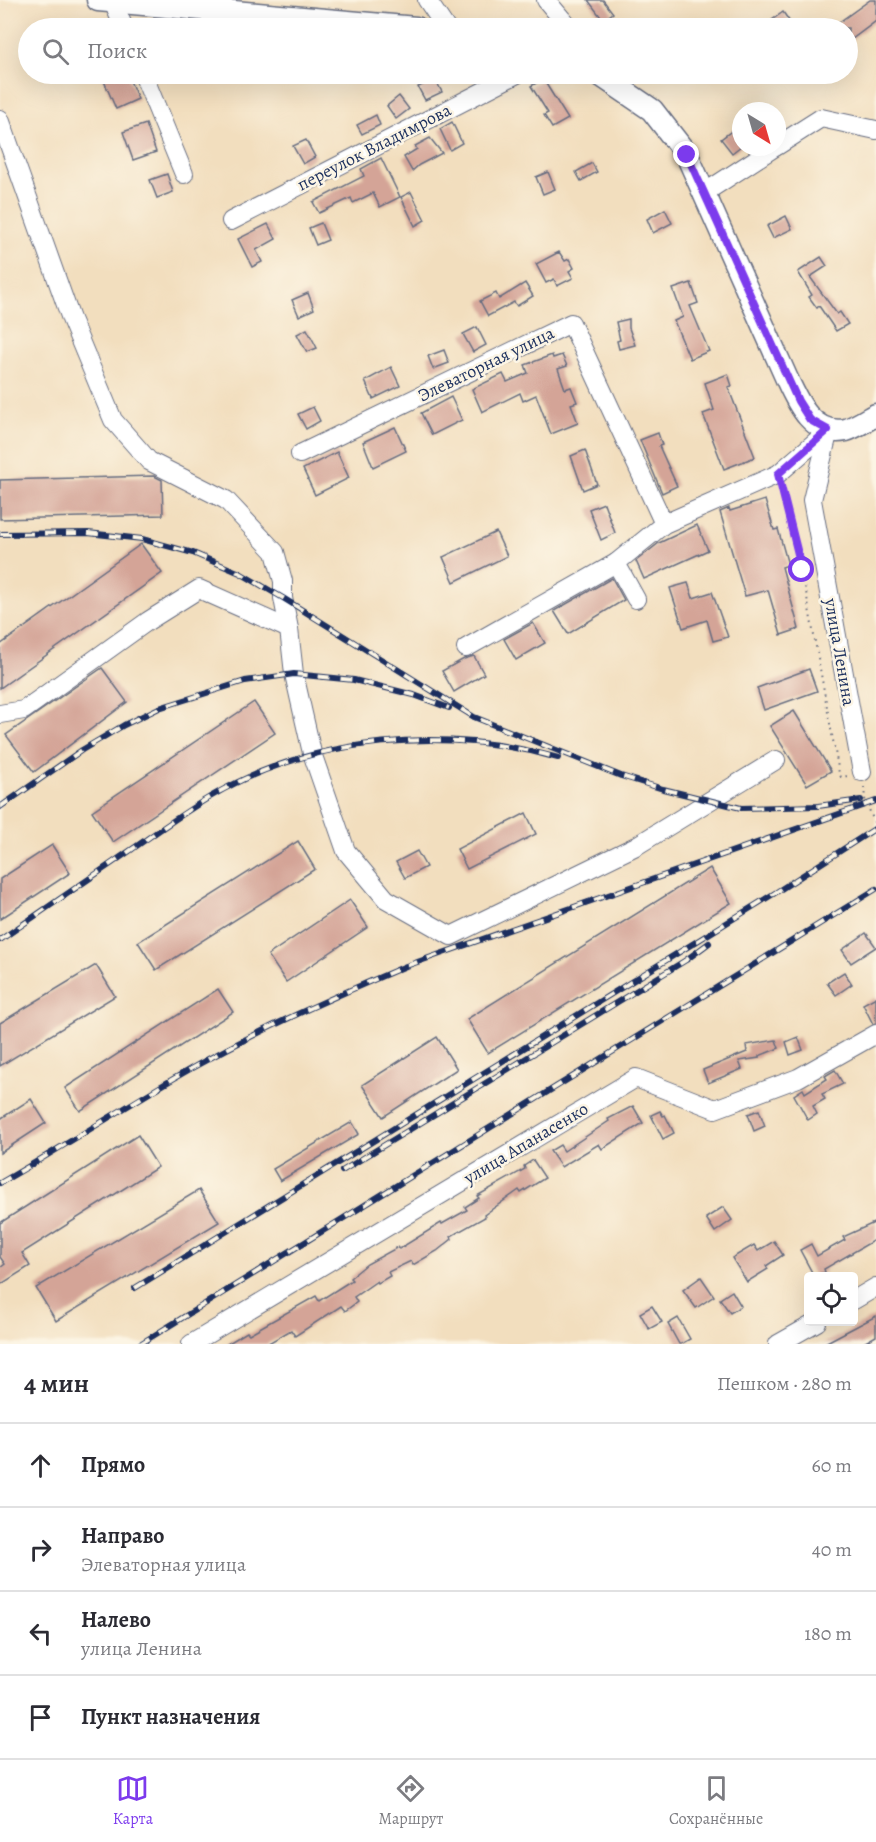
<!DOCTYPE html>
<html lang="ru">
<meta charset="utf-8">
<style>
body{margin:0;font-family:Alegreya,serif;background:#f2f2f3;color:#2b2b33}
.controls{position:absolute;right:18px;bottom:18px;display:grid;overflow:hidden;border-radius:6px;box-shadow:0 6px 24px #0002}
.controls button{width:54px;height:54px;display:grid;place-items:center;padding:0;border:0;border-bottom:2px solid #e1e1e2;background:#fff;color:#2b2b33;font:30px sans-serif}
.compass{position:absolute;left:732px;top:102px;width:54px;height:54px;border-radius:50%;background:#fff;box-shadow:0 6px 24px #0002;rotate:143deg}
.stop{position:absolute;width:18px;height:18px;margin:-14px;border:4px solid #7c3aed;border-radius:50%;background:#fff}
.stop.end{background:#7c3aed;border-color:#fff;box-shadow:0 2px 6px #0008}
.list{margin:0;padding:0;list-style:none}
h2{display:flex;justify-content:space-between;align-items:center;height:78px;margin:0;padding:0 24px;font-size:26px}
h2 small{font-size:20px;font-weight:400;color:#7c7c81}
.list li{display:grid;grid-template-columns:39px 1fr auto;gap:18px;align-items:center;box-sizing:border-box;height:84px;padding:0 24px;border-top:2px solid #e1e1e2}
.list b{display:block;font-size:22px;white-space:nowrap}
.list p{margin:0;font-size:20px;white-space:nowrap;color:#7c7c81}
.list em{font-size:20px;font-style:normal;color:#7c7c81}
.icon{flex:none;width:33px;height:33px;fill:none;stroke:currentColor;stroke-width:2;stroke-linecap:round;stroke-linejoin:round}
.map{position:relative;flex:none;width:876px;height:1344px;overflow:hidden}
.search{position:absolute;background:#fff;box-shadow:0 6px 24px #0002;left:18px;right:18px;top:18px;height:66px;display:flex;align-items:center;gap:15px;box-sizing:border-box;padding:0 21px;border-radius:33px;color:#7c7c81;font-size:22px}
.sheet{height:414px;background:#fff}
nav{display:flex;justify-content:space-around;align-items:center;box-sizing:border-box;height:84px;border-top:2px solid #e1e1e2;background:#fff;font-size:16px;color:#7c7c81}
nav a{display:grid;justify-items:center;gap:3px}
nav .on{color:#7c3aed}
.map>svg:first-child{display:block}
.building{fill:#d4a497}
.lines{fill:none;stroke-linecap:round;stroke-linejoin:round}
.minor-casing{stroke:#666c80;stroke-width:20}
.major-casing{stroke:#666c80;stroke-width:25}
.path{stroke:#666c80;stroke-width:2;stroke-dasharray:1.5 4.5;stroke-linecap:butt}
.minor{stroke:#fff;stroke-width:18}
.major{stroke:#fff;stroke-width:22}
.rail-casing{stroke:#1b2f5e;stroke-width:6}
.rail{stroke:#fcf5e5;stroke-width:4;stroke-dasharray:11;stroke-linecap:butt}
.route{stroke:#7c3aed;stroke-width:8}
.labels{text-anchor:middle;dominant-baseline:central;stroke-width:5;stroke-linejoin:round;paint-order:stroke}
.street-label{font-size:18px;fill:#1b2f5e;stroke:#fcf5e5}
</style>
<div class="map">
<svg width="876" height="1344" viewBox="0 0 876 1344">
<rect width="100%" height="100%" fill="#fcf5e5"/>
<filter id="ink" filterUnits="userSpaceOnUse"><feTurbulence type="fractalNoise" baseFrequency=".0167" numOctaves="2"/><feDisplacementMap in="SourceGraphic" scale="12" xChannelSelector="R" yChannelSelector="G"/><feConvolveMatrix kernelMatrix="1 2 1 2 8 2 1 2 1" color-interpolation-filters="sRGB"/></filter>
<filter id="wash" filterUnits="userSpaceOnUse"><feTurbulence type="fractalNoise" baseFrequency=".008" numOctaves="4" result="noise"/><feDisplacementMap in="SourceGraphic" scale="24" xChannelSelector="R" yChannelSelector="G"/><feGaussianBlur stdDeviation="1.35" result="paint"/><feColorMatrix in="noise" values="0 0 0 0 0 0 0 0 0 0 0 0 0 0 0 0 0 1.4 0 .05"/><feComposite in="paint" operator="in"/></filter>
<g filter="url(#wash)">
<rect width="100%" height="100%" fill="#f2debe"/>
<g id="blocks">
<g class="building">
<polygon points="588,0 603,0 613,13 603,20"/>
<polygon points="870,0 876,0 876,21 848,42 848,28 831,28"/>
<polygon points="783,12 792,25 787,28 761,28"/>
<polygon points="101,74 127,74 138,99 116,109"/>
<polygon points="435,79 442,92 425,100 418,87"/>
<polygon points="543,79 568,119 552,128 544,115 548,113 531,86"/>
<polygon points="399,96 409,109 396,119 387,106"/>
<polygon points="376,115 380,125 362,134 357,125"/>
<polygon points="452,122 462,143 450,150 440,129"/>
<polygon points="146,124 156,152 133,160 123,132"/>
<polygon points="741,124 741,146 732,153 721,139"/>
<polygon points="430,138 442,153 419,165 412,171 404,157 417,149 415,146"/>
<polygon points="306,140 315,157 303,164 293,146"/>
<polygon points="381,158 400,197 380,207 373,193 353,203 351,198 319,213 313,202 364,176 361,169"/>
<polygon points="592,163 597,172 581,181 576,172"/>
<polygon points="548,172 555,189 543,194 536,177"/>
<polygon points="167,174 173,192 157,198 150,180"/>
<polygon points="411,192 425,220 415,226 401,197"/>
<polygon points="665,209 672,223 653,233 647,219"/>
<polygon points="786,216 792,229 773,238 767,226"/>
<polygon points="321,223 328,240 316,245 309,228"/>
<polygon points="268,224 276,239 256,250 262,262 252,267 238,239"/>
<polygon points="559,252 565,261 569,259 574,268 569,271 573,278 557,286 554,279 546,283 536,264"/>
<polygon points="821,257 827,266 810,277 837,314 840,312 848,324 836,331 819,306 817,308 809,297 812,295 798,272"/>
<polygon points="525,283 533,296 517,306 514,302 488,316 480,301 496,293 499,299"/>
<polygon points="691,283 698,303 690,306 709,351 690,359 674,321 683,317 673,289"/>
<polygon points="308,293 314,309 299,316 292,300"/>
<polygon points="629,319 629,328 635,345 619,349 617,341 620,340 616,322"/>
<polygon points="477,327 486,345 473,352 463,334"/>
<polygon points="307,329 317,348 307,352 297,334"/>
<polygon points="444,350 449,363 433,369 428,356"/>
<polygon points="552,355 553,358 562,355 567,366 558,369 565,389 571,387 577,402 571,404 578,423 551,434 536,395 523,401 520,393 482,412 472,389 503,374 507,382 528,373 525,365"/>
<polygon points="391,367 400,386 373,399 365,381"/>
<polygon points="728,374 732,386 728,387 755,457 724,469 703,414 714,410 705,383"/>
<polygon points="451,397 462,420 432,435 421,413"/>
<polygon points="313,407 320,421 306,429 298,414"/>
<polygon points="395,427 406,451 373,467 363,442"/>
<polygon points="658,433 662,445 659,446 677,486 662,493 640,440"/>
<polygon points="585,450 597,484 583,490 571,456"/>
<polygon points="337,452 349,478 315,495 303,469"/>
<polygon points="154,476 162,480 163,515 0,519 0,480"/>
<polygon points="765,500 774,530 778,529 788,565 782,567 799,629 781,635 768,590 745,596 720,512 729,508 730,511"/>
<polygon points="604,503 615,533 601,540 589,509"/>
<polygon points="697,525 708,550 644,579 636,561 659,543"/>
<polygon points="496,532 507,556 454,582 443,557"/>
<polygon points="141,544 162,573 0,688 0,645"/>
<polygon points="612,578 624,600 568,634 554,611"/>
<polygon points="688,583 693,598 712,592 728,637 713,641 707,620 683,628 670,588"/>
<polygon points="533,623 545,643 516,660 504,639"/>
<polygon points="474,656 484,674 454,692 442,671 464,659"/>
<polygon points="102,668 127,702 34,772 6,735"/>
<polygon points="809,669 817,691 764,710 757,688"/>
<polygon points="254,702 275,733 113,842 92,811"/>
<polygon points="794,711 831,771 807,785 770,726"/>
<polygon points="526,813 536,834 467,869 457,849"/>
<polygon points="298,841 315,869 156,970 138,942"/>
<polygon points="52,845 70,873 0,919 0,879"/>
<polygon points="417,851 426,867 405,878 396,862"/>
<polygon points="710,868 731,903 488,1053 467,1019"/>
<polygon points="350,900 368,927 286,982 268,955"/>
<polygon points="866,933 876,947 851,963 842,950"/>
<polygon points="96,965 115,996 0,1066 0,1023"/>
<polygon points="844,972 852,984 836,995 827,983"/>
<polygon points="218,989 233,1012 80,1111 65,1088"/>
<polygon points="876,997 876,1023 873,1024 863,1004"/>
<polygon points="437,1037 457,1069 383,1117 362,1085"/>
<polygon points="798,1037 803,1050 790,1055 786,1042"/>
<polygon points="776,1040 779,1048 759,1056 759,1058 739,1061 742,1069 708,1083 703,1070 747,1052 746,1045"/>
<polygon points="835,1070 843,1084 822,1094 825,1099 813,1106 817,1114 808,1120 794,1095 803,1089 805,1093 827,1079 825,1076"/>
<polygon points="31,1099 46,1123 0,1153 0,1119"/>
<polygon points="633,1106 643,1123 602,1149 599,1144 561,1167 550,1151 560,1145 564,1151 609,1121 608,1119"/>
<polygon points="759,1110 765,1126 754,1131 748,1114"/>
<polygon points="660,1111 663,1116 665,1115 674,1133 663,1139 651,1115"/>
<polygon points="352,1122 359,1134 280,1181 273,1169"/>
<polygon points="138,1135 158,1167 22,1253 30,1266 0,1285 0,1268 5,1264 0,1257 0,1223"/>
<polygon points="533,1160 545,1178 521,1193 519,1190 484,1215 485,1217 451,1236 452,1239 437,1251 413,1265 411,1261 388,1272 390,1276 378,1283 377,1281 354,1297 357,1302 345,1311 341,1306 295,1336 291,1330 267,1344 227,1344 247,1332 249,1334 316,1296 319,1301 352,1280 350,1278 367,1264 398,1247 399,1249 441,1223 442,1224 467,1210 465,1207 479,1198 477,1196 525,1169 524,1166"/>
<polygon points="199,1190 219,1222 56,1321 36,1288"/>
<polygon points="723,1207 732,1220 715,1232 706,1218"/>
<polygon points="876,1222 876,1239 824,1269 825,1272 814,1276 800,1250 811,1244 817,1256 845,1240 843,1237"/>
<polygon points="774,1241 783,1255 766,1266 768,1269 747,1282 732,1258 754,1245 758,1251"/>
<polygon points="701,1277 714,1296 696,1308 683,1290"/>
<polygon points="732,1291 741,1306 730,1313 720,1299"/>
<polygon points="652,1306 662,1322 649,1329 640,1313"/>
<polygon points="876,1316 876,1336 862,1344 823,1344"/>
<polygon points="678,1318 690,1339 681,1344 679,1344 668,1324"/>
</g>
</g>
</g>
<g filter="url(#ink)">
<use href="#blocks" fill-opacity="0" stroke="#666c80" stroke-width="1.5"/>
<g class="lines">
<defs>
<g id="minor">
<polyline points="427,0 446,28"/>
<polyline points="546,0 567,25 567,28"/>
<polyline points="113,2 124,28"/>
<polyline points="143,74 184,174"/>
<polyline points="0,119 71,319 113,420 149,461 226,500 275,552 283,581 283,598 289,629 294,674 312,753 346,851 386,899 451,936 636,846 776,760"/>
<polyline points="777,146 821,118 876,130"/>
<polyline points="704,193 775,147"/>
<polyline points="231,221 517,74"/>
<polyline points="829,430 812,500 862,772"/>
<polyline points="300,454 571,323 664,524"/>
<polyline points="636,599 616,563 664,524 778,474 829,430"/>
<polyline points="466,648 616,563"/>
<polyline points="0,714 24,710 148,621 199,589 289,629"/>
<polyline points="854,1300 876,1287"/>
<polyline points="191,1344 636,1078 715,1109 798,1078 876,1034"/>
<polyline points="778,1344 817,1322"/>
</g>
<g id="major">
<polyline points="98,0 416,28"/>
<path d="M599,74L652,110L687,155L786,377C797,401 812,437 846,430C856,427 867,419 876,415"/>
</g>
</defs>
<use href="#minor" class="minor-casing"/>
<use href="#major" class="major-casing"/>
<g class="path">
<polyline points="781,488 802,570 839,773 841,777 848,776"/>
<polyline points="864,787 865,799 876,827"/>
</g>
<use href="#minor" class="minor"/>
<use href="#major" class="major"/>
<defs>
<g id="rail">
<polyline points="0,534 88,533 142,539 193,553 240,573 283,598 474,717 621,776 663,789 741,808 818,806 861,800"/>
<polyline points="0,807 82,750 124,725 159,708 245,681 294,674 354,680 414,695 449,708"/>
<path d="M0,940C44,910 87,880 131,850C157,832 183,813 210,797C313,736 445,726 558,758"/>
<polyline points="342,1171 686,960 709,943"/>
<path d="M0,1183C65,1146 127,1105 192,1068C261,1029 333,997 406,966L876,801"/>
<polyline points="135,1288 775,893 876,828"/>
<polyline points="140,1344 876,889"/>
</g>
</defs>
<use href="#rail" class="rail-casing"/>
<use href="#rail" class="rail"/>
</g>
</g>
<g class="lines" filter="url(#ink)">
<polyline class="route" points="687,155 798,401 810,420 828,430 778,474 802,570"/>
</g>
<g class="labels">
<g class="street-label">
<text transform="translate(374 147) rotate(-27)">переулок Владимрова</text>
<text transform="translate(486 364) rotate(-26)">Элеваторная улица</text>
<text transform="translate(840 652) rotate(80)">улица Ленина</text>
<text transform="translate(526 1143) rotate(-31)">улица Апанасенко</text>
</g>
</g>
</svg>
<div class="controls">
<button><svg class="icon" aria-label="locate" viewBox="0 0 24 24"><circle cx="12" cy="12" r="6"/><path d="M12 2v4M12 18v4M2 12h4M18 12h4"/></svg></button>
</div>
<svg class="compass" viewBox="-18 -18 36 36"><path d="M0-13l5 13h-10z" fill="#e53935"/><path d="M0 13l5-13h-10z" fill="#7c7c81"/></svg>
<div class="stop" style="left:802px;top:570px"></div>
<div class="stop end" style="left:687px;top:155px"></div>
<div class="search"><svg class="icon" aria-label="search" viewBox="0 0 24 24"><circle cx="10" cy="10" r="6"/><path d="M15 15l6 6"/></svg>Поиск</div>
</div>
<section class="sheet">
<h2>4 мин<small>Пешком · 280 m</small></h2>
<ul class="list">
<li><svg class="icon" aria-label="ahead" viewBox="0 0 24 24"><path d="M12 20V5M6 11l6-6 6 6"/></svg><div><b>Прямо</b></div><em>60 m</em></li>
<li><svg class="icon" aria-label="right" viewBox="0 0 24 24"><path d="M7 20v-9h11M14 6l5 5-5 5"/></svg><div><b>Направо</b><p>Элеваторная улица</p></div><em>40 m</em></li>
<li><svg class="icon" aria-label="left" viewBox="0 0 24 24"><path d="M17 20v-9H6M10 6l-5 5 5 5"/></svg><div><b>Налево</b><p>улица Ленина</p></div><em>180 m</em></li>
<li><svg class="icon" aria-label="arrive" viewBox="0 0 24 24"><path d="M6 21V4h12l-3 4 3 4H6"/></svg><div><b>Пункт назначения</b></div></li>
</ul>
</section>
<nav>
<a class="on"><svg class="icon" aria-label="map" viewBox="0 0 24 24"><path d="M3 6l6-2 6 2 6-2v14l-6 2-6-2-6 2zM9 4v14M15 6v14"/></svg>Карта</a>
<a><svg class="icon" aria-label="directions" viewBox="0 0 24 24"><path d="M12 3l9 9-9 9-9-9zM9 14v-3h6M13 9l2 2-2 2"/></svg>Маршрут</a>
<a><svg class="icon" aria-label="saved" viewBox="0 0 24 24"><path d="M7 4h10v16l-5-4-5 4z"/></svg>Сохранённые</a>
</nav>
